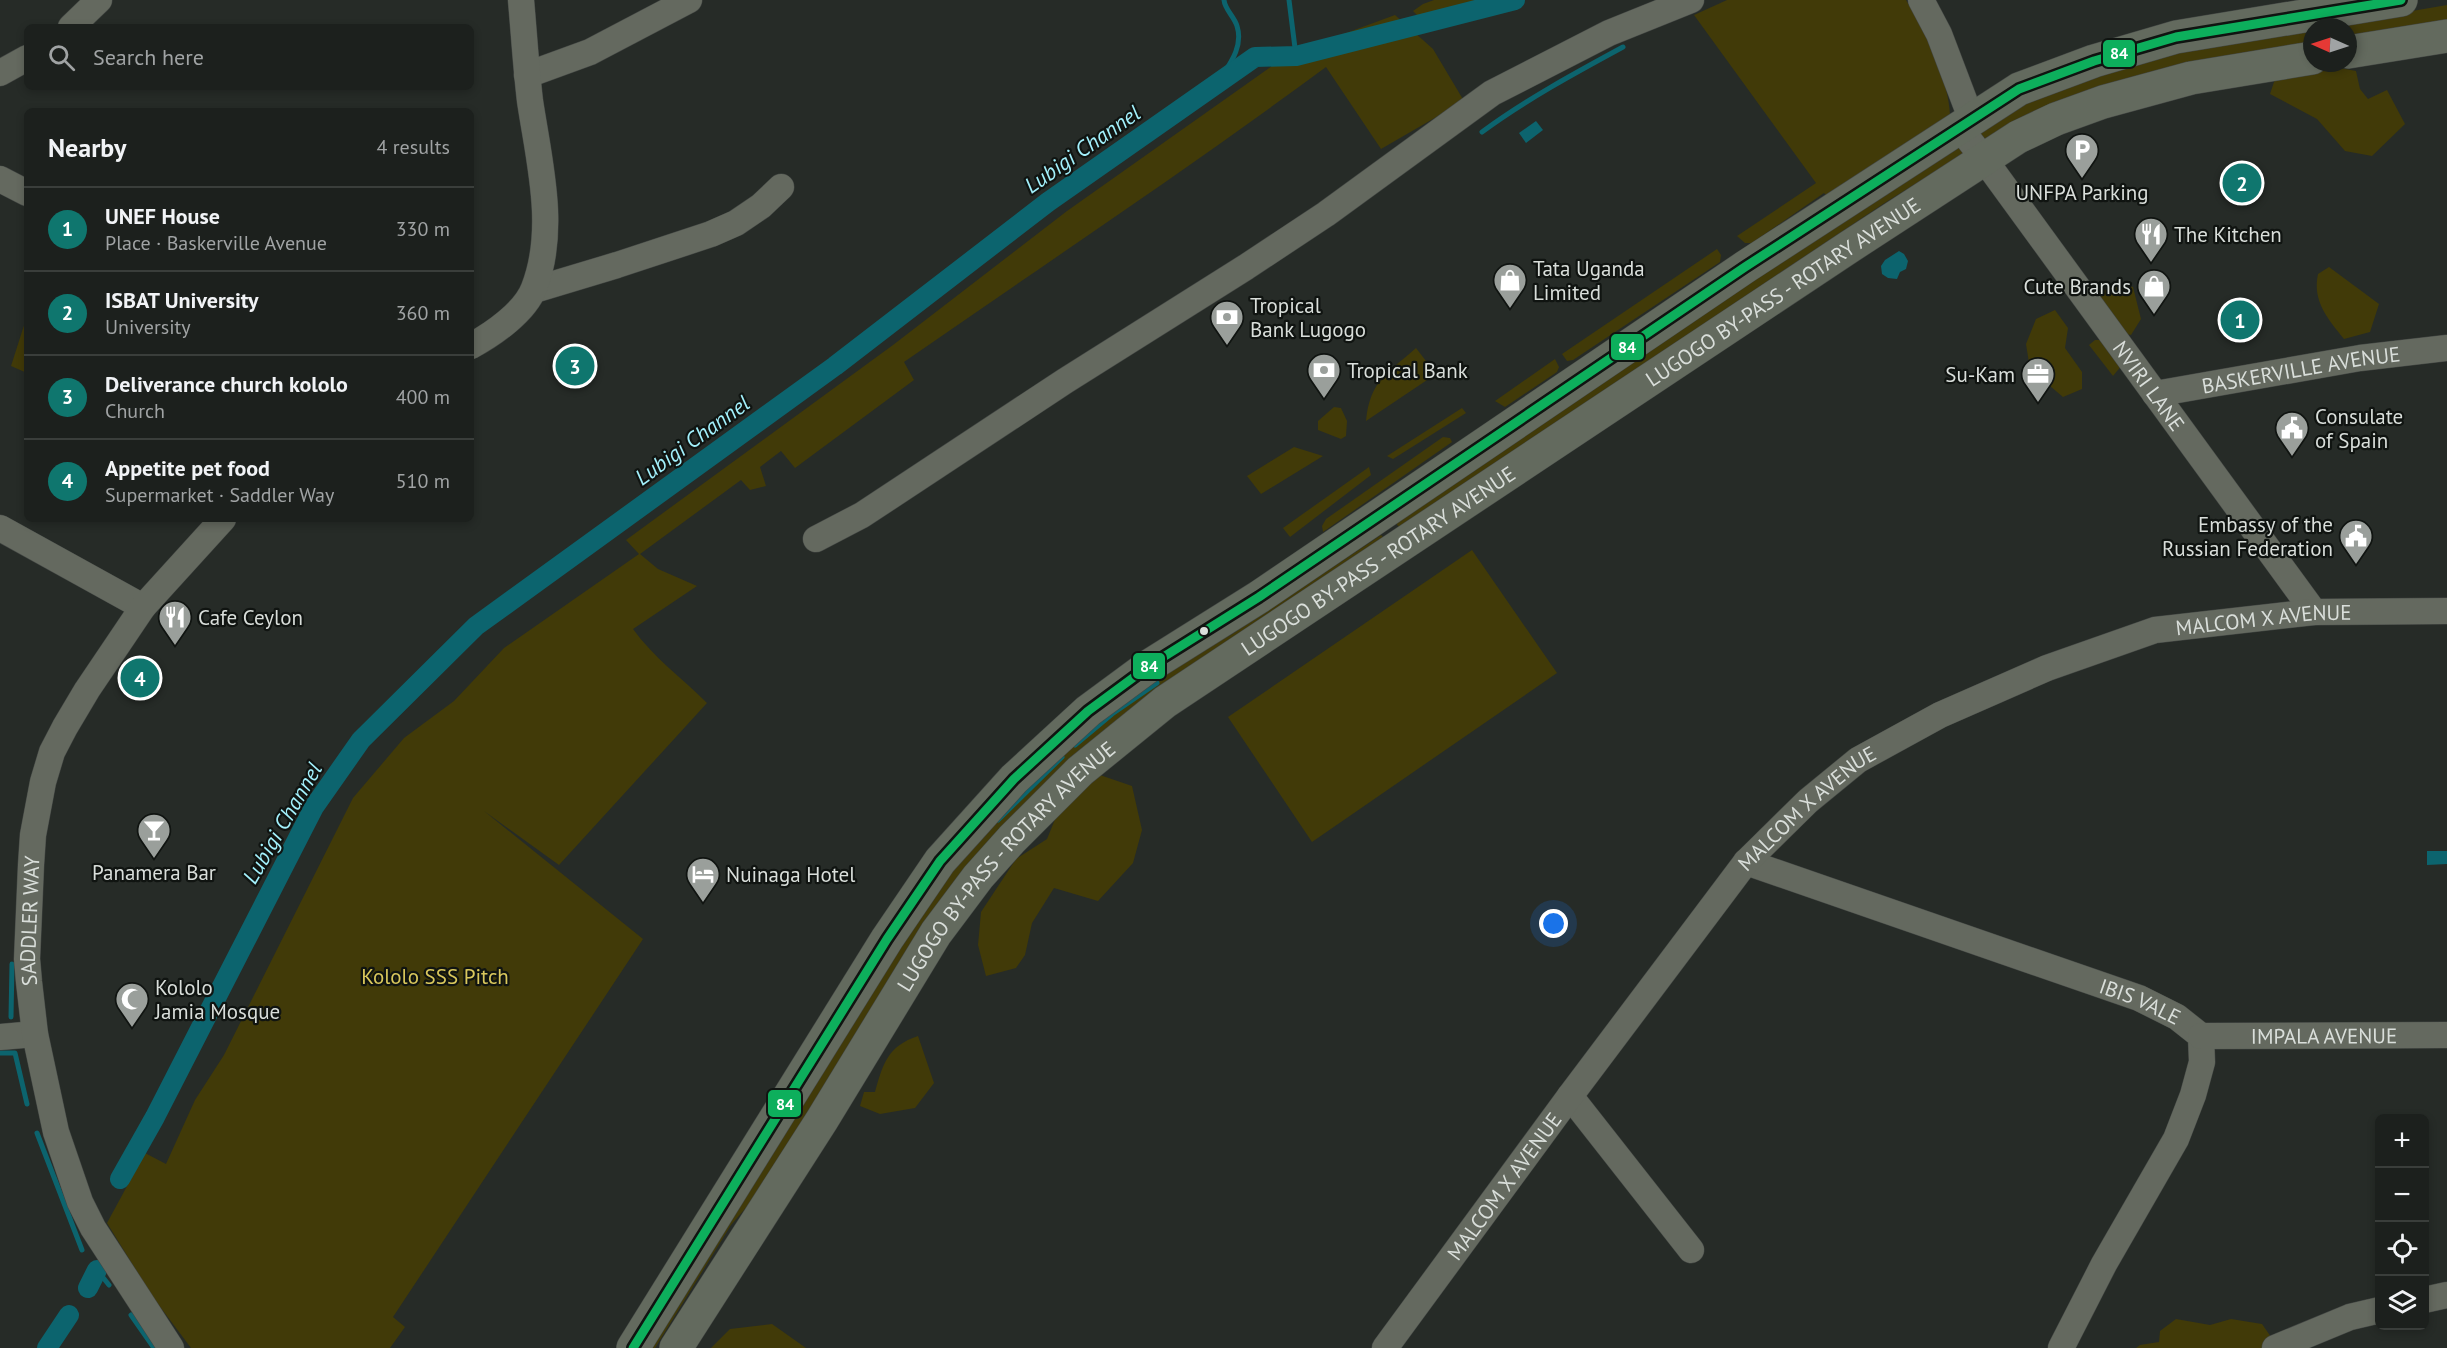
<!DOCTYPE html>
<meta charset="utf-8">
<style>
body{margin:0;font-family:"PT Sans",sans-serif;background:#292d2a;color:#f1f3f6}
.controls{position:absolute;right:18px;bottom:18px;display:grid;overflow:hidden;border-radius:9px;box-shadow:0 3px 9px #0003}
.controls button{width:54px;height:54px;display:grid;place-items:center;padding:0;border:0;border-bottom:2px solid #3a3e3b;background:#1c201d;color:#f1f3f6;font:30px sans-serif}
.compass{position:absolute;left:2303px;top:18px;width:54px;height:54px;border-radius:50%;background:#1c201d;box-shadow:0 3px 9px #0003;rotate:273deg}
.you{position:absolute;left:1554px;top:924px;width:21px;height:21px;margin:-15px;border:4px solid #fff;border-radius:50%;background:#1a73e8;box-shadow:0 0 0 9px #1a73e833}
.badge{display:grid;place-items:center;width:39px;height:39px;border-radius:50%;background:#0f766e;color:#fff;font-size:20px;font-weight:700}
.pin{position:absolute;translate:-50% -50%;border:3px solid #fff;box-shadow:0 2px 6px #0006}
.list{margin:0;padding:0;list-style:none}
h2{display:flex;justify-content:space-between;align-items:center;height:78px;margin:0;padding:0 24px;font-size:26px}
h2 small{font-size:20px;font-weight:400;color:#a0a3a4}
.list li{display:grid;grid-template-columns:39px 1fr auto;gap:18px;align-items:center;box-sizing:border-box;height:84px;padding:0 24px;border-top:2px solid #3a3e3b}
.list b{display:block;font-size:22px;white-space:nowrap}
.list p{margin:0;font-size:20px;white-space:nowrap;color:#a0a3a4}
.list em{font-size:20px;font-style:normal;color:#a0a3a4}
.icon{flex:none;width:33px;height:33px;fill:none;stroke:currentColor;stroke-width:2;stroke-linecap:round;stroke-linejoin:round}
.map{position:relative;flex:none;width:2447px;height:1348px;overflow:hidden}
.search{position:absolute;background:#1c201d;box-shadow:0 3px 9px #0003;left:24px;top:24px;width:450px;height:66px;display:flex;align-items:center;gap:15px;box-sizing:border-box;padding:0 21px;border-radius:9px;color:#a0a3a4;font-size:22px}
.panel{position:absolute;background:#1c201d;box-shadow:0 3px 9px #0003;left:24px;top:108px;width:450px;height:414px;border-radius:9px}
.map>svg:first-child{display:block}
.green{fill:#413a08}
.water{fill:#0c646e}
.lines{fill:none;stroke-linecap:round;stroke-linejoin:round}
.stream{stroke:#0c646e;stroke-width:5}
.canal{stroke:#0c646e;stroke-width:20}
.minor-casing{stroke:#434744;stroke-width:27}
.major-casing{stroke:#434744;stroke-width:34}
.minor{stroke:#64695f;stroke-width:26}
.major{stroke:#636a5e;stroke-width:33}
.bus-1-casing{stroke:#101411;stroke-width:14}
.bus-1{stroke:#0daf5c;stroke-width:9}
.bus-dot{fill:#d9deda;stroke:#101411;stroke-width:2}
.labels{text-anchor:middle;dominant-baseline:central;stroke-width:4.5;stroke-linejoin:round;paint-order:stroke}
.poi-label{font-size:21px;fill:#d9deda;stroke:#101411;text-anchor:start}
.street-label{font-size:21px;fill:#d9deda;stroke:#101411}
.park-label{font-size:21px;fill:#dac85c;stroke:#101411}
.water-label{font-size:22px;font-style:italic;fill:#a3f1fc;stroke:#101411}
.line-badge{stroke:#101411;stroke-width:2}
.badge-label{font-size:16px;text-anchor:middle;font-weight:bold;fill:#fff}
</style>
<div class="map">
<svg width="2447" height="1348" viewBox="0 0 2447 1348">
<rect width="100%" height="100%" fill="#262b27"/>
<g class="green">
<polygon points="1434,0 1517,0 1469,17 1424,22 1413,11 1423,4"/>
<path d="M1727,0H1906C1924,30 1949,79 1950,115L1827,196L1824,193L1752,243H1745L1737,236L1816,183L1694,15Z"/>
<polygon points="2447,5 2447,23 2348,39 2348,27 2319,27"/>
<path d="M1395,15L1433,49L1464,101L1381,149L1326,67C1188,169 1045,264 904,362L914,380L795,468L781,451L760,467L766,486L750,490L741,480L640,554L658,569L697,586L633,629C653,657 682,678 707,703L559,865L484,811L643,939L393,1317L405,1327L390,1348H191L152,1296L107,1223L145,1153L166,1164L195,1100L224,1055L353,798L404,738L454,701L504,648L639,554L626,540L893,345L1067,211L1289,54Z"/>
<polygon points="2312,28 2312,45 1987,140 1981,135 1977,124 2029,97 2209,43"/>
<polygon points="2315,63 2356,71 2360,89 2368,99 2387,90 2405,124 2372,156 2345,151 2317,119 2270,94 2275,79"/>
<polygon points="1957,146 1962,148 1963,154 1883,204 1732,305 1652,365 1402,530 1389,516"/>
<polygon points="1717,249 1721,255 1720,262 1573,360 1567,361 1562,354"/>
<path d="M2329,267L2379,304L2370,332L2344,339C2328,319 2312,301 2318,274Z"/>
<polygon points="2122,285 2133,287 2141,319 2131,335 2121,333 2099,298 2100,291"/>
<polygon points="2055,310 2068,328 2065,348 2082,372 2082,389 2063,397 2030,369 2026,344 2036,319"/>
<polygon points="27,316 27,373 11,366"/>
<polygon points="2095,340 2101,340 2122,365 2113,376 2089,345"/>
<path d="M1416,348L1436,374L1366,421C1370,380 1388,373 1416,348Z"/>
<polygon points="1555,359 1559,367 1557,372 1505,407 1495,401"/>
<polygon points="1334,407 1341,408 1347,421 1346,436 1341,439 1318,430 1318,421"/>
<polygon points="1462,408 1466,413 1393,459 1387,456"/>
<polygon points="1443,437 1450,438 1452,442 1323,532 1322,526 1326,519"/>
<polygon points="1294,447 1323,456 1261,494 1247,476"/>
<polygon points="1369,467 1371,475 1290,537 1283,528"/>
<polygon points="1381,535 1384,538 1070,764 763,1188 731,1225 655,1348 645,1348 936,885 1043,766 1185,655 1229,636"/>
<polygon points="1472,550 1557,673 1312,842 1228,717"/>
<polygon points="1097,774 1132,786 1142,830 1133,863 1098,901 1054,888 1032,923 1025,955 1016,968 986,976 978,945 981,912 1016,859 1047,839 1060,807"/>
<path d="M918,1036L934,1083L915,1108L880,1114L860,1106L864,1092H875C883,1063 888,1046 918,1036Z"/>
<polygon points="2176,1319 2210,1325 2231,1319 2262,1324 2271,1337 2266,1348 2136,1348 2140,1345 2159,1342 2160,1331"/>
<polygon points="772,1324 806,1348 711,1348 730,1329"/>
</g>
<g class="water">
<polygon points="1536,121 1543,130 1526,143 1519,133"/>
<polygon points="1899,251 1904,254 1908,261 1906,269 1900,272 1897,279 1888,278 1882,274 1881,266 1885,260"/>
<polygon points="2427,851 2447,851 2447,864 2427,865"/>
</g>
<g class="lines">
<g class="stream">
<polyline points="1289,0 1296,56"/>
<path d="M1217,84C1228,66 1244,48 1237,26C1234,16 1225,10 1224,0"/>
<path d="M1482,132C1527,99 1575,73 1623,47"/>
<polyline points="1075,745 1112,714 1157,683"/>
<polyline points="998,820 1062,757"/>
<polyline points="11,1017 12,964"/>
<polyline points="0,1053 15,1053 27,1104"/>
<polyline points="37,1133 82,1250"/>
<polyline points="97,1270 109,1285"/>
<polyline points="131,1315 154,1348"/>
</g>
<g class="canal">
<polyline points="120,1179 155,1117 314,807 361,740 476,626 835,366 1048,202 1255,57 1296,56 1515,0"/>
<polyline points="88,1288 97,1270"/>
<polyline points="47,1348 69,1315"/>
</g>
<defs>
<g id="minor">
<polyline points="1921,0 1939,34 1966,105 1973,118"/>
<polyline points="71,27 99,0"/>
<polyline points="0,73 27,58"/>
<polyline points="527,75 590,52 689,0"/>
<path id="s1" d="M1959,127L1984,159L2314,612"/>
<polyline points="0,179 27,193"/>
<polyline points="534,290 617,265 711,234 736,223 761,206 781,187"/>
<path d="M471,346C493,334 525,312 534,288C557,229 539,161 530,101C526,67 524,34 521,0"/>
<path id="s2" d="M2155,394L2360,358L2447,348"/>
<polyline points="0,528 143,607"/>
<polyline points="816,539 862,515 1065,381 1246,267 1326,214 1492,93 1609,33 1691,0"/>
<path id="s3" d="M1746,862L2139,998L2177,1017L2201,1036L2202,1062L2193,1095L2176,1139L2104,1264L2061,1348"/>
<path id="s4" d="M2201,1036L2447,1035"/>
<polyline points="0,1037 35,1034"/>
<polyline points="1570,1096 1691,1250"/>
<polyline points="2424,1300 2447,1295"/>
<path id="s5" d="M171,1348L93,1228L80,1202L56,1132L35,1034L29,982L27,959L31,865L33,835L43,782L52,752L65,727L87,690L143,607L223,519"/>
<path id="s6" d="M1385,1348L1570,1096L1746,862L1808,801L1858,760L1940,715L2047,668L2155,630L2314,612L2447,611"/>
<polyline points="2275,1348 2350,1317 2380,1310"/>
</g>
<g id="major">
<polyline points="2348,52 2447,36"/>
<polyline points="633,1348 887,939 940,861 1014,779 1088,711 1149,666 1259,597 1745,267 2019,89 2094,61 2176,37 2401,0"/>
<path id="s7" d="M676,1348L822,1120L936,933L978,877L1012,839L1080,771L1165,702L1849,247L2018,137L2056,119L2103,102L2191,78L2312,58"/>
</g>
</defs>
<use href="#minor" class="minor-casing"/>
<use href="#major" class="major-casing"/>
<use href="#minor" class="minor"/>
<use href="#major" class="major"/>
<defs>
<polyline id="bus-1" points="633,1348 887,939 940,861 1014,779 1088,711 1149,666 1259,597 1745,267 2019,89 2094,61 2176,37 2401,0"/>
</defs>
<use href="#bus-1" class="bus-1-casing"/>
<use href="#bus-1" class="bus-1"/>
</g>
<defs>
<symbol id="parking-pin" viewBox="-11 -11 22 30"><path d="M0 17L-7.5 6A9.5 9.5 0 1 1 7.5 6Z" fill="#9a9f9b" stroke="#101411"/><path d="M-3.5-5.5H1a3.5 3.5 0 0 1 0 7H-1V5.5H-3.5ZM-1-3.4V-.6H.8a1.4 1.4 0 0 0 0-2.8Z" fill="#fff"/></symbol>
<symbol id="restaurant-pin" viewBox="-11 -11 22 30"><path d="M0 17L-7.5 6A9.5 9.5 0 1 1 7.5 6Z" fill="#9a9f9b" stroke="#101411"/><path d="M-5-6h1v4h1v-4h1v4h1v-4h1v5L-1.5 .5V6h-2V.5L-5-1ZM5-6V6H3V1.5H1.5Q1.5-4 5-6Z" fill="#fff"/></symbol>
<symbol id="shop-pin" viewBox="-11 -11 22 30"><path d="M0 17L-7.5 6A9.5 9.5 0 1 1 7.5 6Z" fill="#9a9f9b" stroke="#101411"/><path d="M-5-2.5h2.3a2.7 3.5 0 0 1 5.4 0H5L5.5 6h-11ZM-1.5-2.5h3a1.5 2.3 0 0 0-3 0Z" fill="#fff"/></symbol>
<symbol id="bank-pin" viewBox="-11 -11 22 30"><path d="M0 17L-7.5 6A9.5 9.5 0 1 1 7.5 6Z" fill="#9a9f9b" stroke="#101411"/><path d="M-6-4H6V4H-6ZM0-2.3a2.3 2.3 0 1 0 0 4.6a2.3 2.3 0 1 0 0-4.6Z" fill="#fff"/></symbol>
<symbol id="office-pin" viewBox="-11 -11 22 30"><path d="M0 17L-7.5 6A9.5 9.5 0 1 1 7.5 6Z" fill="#9a9f9b" stroke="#101411"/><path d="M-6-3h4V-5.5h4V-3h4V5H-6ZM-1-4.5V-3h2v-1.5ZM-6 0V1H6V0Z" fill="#fff"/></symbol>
<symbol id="civic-pin" viewBox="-11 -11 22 30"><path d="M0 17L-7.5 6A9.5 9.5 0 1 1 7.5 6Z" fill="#9a9f9b" stroke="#101411"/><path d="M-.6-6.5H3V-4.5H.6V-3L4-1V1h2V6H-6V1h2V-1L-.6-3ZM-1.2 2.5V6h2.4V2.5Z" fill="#fff"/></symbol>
<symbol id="bar-pin" viewBox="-11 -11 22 30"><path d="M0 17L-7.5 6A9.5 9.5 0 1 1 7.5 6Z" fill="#9a9f9b" stroke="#101411"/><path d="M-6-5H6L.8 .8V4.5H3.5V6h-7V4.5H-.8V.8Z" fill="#fff"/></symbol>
<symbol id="hotel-pin" viewBox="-11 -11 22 30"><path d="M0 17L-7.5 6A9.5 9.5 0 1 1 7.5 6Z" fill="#9a9f9b" stroke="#101411"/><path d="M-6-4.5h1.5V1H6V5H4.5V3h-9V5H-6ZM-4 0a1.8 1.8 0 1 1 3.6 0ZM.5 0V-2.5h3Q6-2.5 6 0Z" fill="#fff"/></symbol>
<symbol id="mosque-pin" viewBox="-11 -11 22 30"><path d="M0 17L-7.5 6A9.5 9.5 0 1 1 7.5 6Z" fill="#9a9f9b" stroke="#101411"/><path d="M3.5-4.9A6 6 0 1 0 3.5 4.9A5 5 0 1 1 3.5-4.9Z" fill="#fff"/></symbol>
</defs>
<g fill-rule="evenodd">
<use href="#parking-pin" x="2063" y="131" width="38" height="52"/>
<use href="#restaurant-pin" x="2132" y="215" width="38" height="52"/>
<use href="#shop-pin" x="1491" y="261" width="38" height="52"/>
<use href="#shop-pin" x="2135" y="267" width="38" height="52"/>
<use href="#bank-pin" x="1208" y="298" width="38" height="52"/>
<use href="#bank-pin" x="1305" y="351" width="38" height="52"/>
<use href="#office-pin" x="2019" y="355" width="38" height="52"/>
<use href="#civic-pin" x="2273" y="409" width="38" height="52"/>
<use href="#civic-pin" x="2337" y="517" width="38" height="52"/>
<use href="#restaurant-pin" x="156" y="598" width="38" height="52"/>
<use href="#bar-pin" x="135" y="811" width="38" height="52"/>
<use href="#hotel-pin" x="684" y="855" width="38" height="52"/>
<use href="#mosque-pin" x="113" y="980" width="38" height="52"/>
</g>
<circle class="bus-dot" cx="1204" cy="631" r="5"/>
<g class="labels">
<g class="poi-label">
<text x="2082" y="192" text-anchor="middle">UNFPA Parking</text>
<text x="2174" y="234">The Kitchen</text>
<text x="1533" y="268">Tata Uganda<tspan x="1533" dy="24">Limited</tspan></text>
<text x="2131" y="286" text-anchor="end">Cute Brands</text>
<text x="1250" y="305">Tropical<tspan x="1250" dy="24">Bank Lugogo</tspan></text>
<text x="1347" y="370">Tropical Bank</text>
<text x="2015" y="374" text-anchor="end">Su-Kam</text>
<text x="2315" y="416">Consulate<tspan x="2315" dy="24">of Spain</tspan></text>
<text x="2333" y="524" text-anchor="end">Embassy of the<tspan x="2333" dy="24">Russian Federation</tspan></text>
<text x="198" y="617">Cafe Ceylon</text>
<text x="154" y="872" text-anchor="middle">Panamera Bar</text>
<text x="726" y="874">Nuinaga Hotel</text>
<text x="155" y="987">Kololo<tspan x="155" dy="24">Jamia Mosque</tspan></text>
</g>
<g class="street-label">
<text stroke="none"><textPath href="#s7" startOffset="1558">LUGOGO BY-PASS - ROTARY AVENUE</textPath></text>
<text stroke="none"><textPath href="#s2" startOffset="148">BASKERVILLE AVENUE</textPath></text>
<text stroke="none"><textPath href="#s1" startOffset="321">NVIRI LANE</textPath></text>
<text stroke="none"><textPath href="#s7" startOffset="1072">LUGOGO BY-PASS - ROTARY AVENUE</textPath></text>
<text stroke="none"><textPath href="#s6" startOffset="1191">MALCOM X AVENUE</textPath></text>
<text stroke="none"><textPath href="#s6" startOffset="687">MALCOM X AVENUE</textPath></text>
<text stroke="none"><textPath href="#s7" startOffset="586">LUGOGO BY-PASS - ROTARY AVENUE</textPath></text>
<text stroke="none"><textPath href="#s5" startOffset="460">SADDLER WAY</textPath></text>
<text stroke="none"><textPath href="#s3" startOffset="418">IBIS VALE</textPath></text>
<text stroke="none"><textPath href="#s4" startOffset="123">IMPALA AVENUE</textPath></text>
<text stroke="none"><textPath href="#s6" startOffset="201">MALCOM X AVENUE</textPath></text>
</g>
<g class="park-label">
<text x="435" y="976">Kololo SSS Pitch</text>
</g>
<g class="water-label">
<text transform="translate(1082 149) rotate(-35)">Lubigi Channel</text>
<text transform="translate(692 440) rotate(-36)">Lubigi Channel</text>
<text transform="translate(282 823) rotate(-60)">Lubigi Channel</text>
</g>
</g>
<g class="line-badge">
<rect x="2102" y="39" width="34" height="29" rx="6" fill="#0daf5c"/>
<rect x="1610" y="333" width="35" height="28" rx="6" fill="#0daf5c"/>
<rect x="1132" y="652" width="34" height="28" rx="6" fill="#0daf5c"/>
<rect x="767" y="1089" width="35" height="29" rx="6" fill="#0daf5c"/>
</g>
<g class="badge-label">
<text x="2119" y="59">84</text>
<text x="1627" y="353">84</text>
<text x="1149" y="672">84</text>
<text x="785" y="1110">84</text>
</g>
</svg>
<div class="controls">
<button>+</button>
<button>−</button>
<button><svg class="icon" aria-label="locate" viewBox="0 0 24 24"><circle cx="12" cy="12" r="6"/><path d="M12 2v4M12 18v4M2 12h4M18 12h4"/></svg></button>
<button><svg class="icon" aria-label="layers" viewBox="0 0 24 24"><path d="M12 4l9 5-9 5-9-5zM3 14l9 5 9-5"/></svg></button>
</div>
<svg class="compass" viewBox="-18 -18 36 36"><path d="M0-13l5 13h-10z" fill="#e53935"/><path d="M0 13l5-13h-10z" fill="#a0a3a4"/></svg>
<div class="you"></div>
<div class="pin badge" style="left:2240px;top:320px">1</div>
<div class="pin badge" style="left:2242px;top:183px">2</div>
<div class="pin badge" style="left:575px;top:366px">3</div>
<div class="pin badge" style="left:140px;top:678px">4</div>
<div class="search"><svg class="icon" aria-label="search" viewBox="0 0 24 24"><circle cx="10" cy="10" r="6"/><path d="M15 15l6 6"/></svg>Search here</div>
<section class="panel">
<h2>Nearby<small>4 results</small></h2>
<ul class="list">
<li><span class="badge">1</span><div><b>UNEF House</b><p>Place · Baskerville Avenue</p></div><em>330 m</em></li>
<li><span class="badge">2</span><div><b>ISBAT University</b><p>University</p></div><em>360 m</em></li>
<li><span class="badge">3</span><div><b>Deliverance church kololo</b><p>Church</p></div><em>400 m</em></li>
<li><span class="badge">4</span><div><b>Appetite pet food</b><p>Supermarket · Saddler Way</p></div><em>510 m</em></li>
</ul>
</section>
</div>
